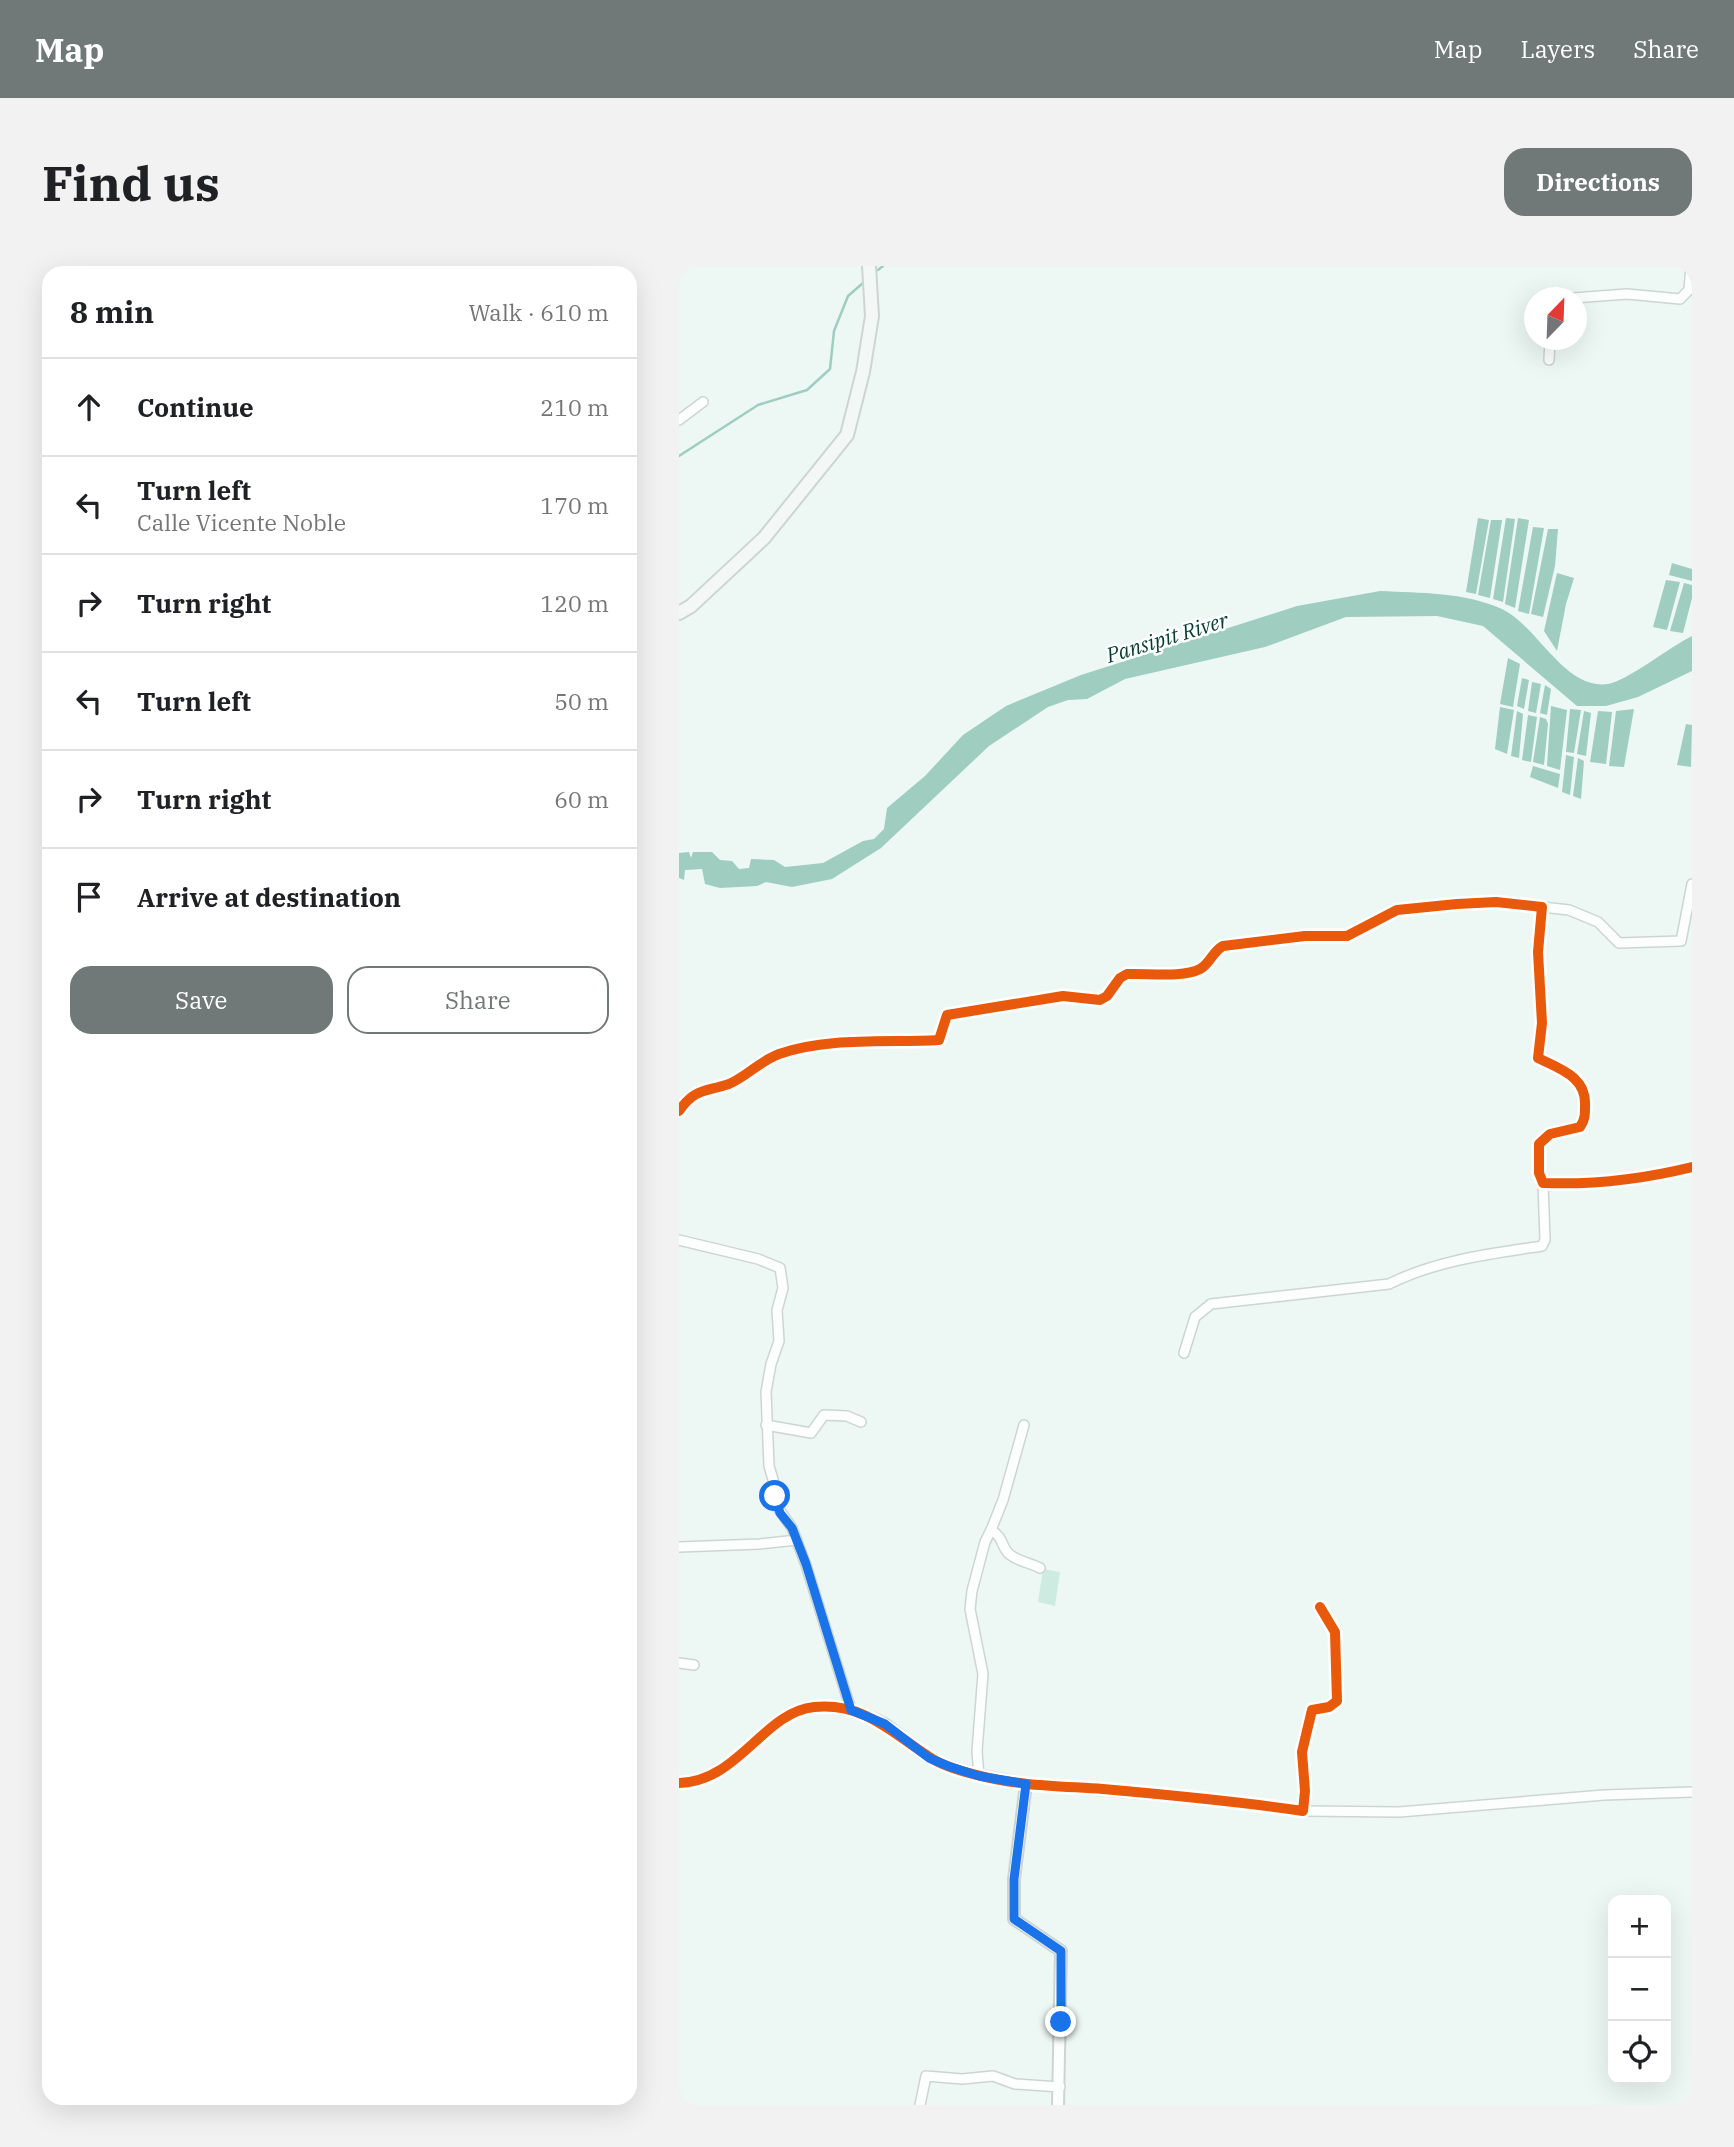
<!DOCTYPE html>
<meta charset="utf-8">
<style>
body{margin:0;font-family:"IBM Plex Serif",serif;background:#f2f2f2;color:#202124}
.controls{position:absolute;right:21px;bottom:21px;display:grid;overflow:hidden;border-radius:14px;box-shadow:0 7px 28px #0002}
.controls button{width:63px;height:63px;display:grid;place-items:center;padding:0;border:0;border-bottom:2px solid #e0e0e0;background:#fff;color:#202124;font:35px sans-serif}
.compass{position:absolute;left:845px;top:21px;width:63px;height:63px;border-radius:50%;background:#fff;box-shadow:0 7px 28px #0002;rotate:23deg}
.stop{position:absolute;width:21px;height:21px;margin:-16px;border:5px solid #1a73e8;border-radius:50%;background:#fff}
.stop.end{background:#1a73e8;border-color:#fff;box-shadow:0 2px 7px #0008}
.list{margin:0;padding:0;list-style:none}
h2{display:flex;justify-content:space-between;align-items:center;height:91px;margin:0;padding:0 28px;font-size:30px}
h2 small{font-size:23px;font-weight:400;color:#757577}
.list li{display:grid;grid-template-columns:46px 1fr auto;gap:21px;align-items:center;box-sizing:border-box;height:98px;padding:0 28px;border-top:2px solid #e0e0e0}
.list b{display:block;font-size:26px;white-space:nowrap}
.list p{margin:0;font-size:23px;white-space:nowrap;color:#757577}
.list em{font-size:23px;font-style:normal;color:#757577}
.actions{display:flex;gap:14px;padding:21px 28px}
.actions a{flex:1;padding:16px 0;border:2px solid #707977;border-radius:21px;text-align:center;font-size:24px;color:#707977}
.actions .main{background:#707977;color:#fff}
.icon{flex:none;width:38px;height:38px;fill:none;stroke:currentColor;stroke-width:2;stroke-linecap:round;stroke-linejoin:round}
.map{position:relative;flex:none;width:1013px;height:1839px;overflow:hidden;border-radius:21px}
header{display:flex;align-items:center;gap:42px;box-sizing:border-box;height:98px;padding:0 35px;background:#707977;color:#fff}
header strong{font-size:33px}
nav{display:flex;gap:38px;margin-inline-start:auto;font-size:24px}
.intro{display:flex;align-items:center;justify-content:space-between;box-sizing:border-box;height:168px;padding:0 42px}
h1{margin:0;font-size:49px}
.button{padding:18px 32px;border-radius:21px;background:#707977;color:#fff;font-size:24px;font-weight:700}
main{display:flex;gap:42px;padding:0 42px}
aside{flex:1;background:#fff;border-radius:21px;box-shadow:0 7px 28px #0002}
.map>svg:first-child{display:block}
.green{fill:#ceebe2}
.water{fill:#9fcdc0}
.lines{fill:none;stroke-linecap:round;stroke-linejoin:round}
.stream{stroke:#9fcdc0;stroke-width:2.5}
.minor-casing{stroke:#cdd5d3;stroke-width:12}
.tertiary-casing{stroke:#cdd5d3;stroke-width:14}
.secondary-casing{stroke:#cdd5d3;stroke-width:16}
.minor{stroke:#fcfefe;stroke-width:9}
.tertiary{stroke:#fcfefe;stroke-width:10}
.secondary{stroke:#f3f8f7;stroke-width:12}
.cycleway-casing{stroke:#fff;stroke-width:15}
.cycleway{stroke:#e8590c;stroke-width:10}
.route{stroke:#1a73e8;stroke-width:9}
.labels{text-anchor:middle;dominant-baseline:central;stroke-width:5;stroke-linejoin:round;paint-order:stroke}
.water-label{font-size:21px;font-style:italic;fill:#043d32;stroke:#fff}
</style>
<header>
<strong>Map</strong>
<nav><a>Map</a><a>Layers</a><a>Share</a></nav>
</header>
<div class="intro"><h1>Find us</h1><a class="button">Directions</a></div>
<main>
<aside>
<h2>8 min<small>Walk · 610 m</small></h2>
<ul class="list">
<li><svg class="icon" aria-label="ahead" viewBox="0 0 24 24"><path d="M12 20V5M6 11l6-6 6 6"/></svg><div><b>Continue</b></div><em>210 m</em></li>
<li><svg class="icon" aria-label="left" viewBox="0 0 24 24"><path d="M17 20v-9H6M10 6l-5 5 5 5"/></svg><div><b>Turn left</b><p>Calle Vicente Noble</p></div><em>170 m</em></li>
<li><svg class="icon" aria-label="right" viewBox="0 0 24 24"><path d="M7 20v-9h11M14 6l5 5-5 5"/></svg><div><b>Turn right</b></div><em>120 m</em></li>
<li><svg class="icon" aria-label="left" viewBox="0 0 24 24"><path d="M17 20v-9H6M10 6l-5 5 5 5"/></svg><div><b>Turn left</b></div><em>50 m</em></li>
<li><svg class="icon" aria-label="right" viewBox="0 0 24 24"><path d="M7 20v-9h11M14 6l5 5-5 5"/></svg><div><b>Turn right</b></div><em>60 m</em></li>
<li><svg class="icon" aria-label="arrive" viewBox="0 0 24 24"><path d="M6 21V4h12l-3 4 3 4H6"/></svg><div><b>Arrive at destination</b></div></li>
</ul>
<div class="actions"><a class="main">Save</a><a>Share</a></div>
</aside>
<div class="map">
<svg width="1013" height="1839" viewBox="0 0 1013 1839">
<rect width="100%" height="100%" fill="#edf8f5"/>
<polygon class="green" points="364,1303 381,1306 376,1340 359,1336"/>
<g class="water">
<polygon points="799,252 810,254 797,328 787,326"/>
<polygon points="827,252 836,253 824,336 814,333"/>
<polygon points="839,252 850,254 836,342 826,338"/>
<polygon points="812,254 823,254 811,332 799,329"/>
<polygon points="854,261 865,262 850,348 839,345"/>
<polygon points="869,263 879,263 876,300 864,351 852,348"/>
<polygon points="993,297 1013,303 1013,315 990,309"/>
<polygon points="878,307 895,312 887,338 878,385 865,365"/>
<polygon points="987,314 1001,316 988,364 974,361"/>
<polygon points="1005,317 1013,319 1013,332 1004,367 991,365"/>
<path d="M701,325C742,327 785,326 823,343C859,360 885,424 929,418C948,415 992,380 1013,370V405L959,431L927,440H898L804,360L758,350L667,351L586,381L446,413L408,433L389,434L369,441L310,480L202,582L153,613L113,621L87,616L78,620L41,622L26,618L23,603L6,604L5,614L0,612V587L10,586L12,592L14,586H33L41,594L53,595L60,603L70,602L72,593L95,594L106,601L144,597L184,575L195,573L205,563L208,542L246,510L284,469L327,440L402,409L618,340Z"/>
<polygon points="829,392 841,398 834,441 821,438"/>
<polygon points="843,412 850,414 845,443 838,440"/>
<polygon points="853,416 862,418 857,447 849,445"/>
<polygon points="866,419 872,423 868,449 861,447"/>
<polygon points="872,440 888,444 881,504 868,500"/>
<polygon points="821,441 835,444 828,488 816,483"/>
<polygon points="891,443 902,444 895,487 887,486"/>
<polygon points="955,443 945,501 930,500 937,445"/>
<polygon points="838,445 844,448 840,492 832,490"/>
<polygon points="905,445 912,447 907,490 898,488"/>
<polygon points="919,445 933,446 927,498 911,496"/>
<polygon points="849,449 858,451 852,496 843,494"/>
<polygon points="861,451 867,453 869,458 865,499 854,496"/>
<polygon points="1007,458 1013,459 1012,501 998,499"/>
<polygon points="887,489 895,491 891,529 883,526"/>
<polygon points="899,492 905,495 902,533 894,530"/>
<polygon points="854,500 881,508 879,522 851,511"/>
</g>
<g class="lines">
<g class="stream">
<polyline points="199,4 204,0"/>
<polyline points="0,190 79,139 128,124 151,103 155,65 169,30 184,17"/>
</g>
<defs>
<g id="minor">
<polyline points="894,32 948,28 1001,33 1010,24 1012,0"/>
<polyline points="870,94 871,74"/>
<polyline points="0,154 24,136"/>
<polyline points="863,641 890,644 919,656 940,677 1002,675 1013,618"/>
<path d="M0,845C16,822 26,826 50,818C67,811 81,795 100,788C150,771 208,777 260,774L268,749L384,730L421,734L428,730L441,712L448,708C468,707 504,712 521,703C531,698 533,686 544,680L626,670H668L718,644L778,638L817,636L863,641L859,686L863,757L859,792C881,803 908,811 906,840C906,849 906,854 901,861L871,868L860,878V907L864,917C915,919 964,913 1013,901"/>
<polyline points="0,974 79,993 101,1002 104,1022 98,1044 100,1075 92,1098 87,1126 90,1200 95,1217 97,1239 113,1262 127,1299 172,1444"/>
<path d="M505,1087L516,1051L532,1038L710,1018C758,994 810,988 863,980L866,974L864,917"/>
<polyline points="87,1159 132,1167 145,1149 168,1150 182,1156"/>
<polyline points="312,1264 324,1234 345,1159"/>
<polyline points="0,1281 81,1278 118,1274"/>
<polyline points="0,1397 15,1399"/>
<path d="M300,1510L298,1485L304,1408L291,1343L293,1325L306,1276L312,1264C325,1272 321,1278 329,1287C337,1295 352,1297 361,1302"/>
<polyline points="347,1518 577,1538 624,1545 626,1525 623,1486 633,1444 650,1441 658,1435 656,1366 641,1341"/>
<polyline points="624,1545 720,1546 925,1529 1013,1526"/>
<polyline points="241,1839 247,1810 283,1813 314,1810 336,1818 381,1821"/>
</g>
<path id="tertiary" d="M0,1517C59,1516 86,1445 136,1441C159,1439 187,1447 207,1459C223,1470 237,1485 255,1494C284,1508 315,1512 347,1518L335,1613V1653L382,1685L379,1839"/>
<polyline id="secondary" points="0,347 12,340 85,272 168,169 184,106 193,50 190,0"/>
</defs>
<use href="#minor" class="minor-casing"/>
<use href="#tertiary" class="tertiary-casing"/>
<use href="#secondary" class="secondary-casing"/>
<use href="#minor" class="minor"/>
<use href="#tertiary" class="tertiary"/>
<use href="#secondary" class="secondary"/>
<defs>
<g id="cycleway">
<path d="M0,845C16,822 26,826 50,818C67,811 81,795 100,788C150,771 208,777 260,774L268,749L384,730L421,734L428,730L441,712L448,708C468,707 504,712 521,703C531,698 533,686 544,680L626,670H668L718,644L778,638L817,636L863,641L859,686L863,757L859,792C881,803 908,811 906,840C906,849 906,854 901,861L871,868L860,878V907L864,917C915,919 964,913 1013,901"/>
<path d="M0,1517C59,1516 85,1446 135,1441C184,1436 212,1466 249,1490C263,1500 281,1505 298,1509C338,1520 382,1520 424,1523C491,1529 558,1535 624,1545L626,1525L623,1486L633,1444L650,1441L658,1435L656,1366L641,1341"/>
</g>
</defs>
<use href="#cycleway" class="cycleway-casing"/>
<use href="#cycleway" class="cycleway"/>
</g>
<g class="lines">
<polyline class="route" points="96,1230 101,1247 113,1262 127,1298 172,1444 206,1458 250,1492 269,1500 300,1510 347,1518 335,1613 335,1653 382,1685 382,1756"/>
</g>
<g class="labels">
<g class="water-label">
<text transform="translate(488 371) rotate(-17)">Pansipit River</text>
</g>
</g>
</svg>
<div class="controls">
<button>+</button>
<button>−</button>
<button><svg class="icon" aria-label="locate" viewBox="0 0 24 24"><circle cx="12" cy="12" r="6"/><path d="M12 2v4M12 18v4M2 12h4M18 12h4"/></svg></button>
</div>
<svg class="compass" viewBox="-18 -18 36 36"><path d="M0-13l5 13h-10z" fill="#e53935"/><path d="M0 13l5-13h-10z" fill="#757577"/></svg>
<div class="stop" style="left:96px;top:1230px"></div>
<div class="stop end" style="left:382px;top:1756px"></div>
</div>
</main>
